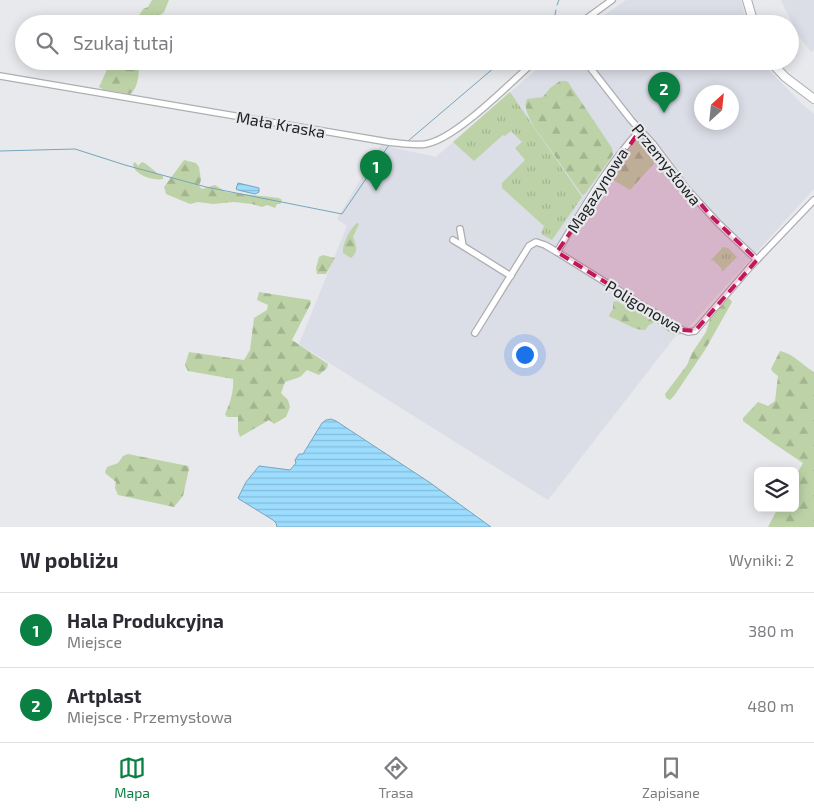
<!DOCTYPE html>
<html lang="pl">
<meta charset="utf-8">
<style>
body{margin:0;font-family:"Exo 2",sans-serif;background:#f7f7f7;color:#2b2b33}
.controls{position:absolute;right:15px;bottom:15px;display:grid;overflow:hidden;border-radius:8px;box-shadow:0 2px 12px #0003}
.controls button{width:45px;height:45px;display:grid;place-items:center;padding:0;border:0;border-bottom:1px solid #e1e1e2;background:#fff;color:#2b2b33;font:25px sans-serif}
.compass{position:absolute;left:694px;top:85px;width:45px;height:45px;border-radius:50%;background:#fff;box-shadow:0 2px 12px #0003;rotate:27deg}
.you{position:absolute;left:524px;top:354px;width:18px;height:18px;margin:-12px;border:4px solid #fff;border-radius:50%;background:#1a73e8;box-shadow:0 0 0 8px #1a73e833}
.badge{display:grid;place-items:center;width:32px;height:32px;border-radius:50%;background:#0b8043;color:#fff;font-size:16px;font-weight:700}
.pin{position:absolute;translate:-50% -41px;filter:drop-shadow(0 1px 2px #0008)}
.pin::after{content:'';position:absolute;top:26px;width:18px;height:15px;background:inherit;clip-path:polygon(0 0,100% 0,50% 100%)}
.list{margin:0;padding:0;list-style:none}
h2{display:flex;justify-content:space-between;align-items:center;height:65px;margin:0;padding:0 20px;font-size:21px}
h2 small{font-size:16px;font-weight:400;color:#7c7c81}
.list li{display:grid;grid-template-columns:32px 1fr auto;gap:15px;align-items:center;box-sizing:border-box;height:75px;padding:0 20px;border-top:1px solid #e1e1e2}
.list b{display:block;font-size:19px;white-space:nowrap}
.list p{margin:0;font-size:16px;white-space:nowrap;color:#7c7c81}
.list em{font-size:16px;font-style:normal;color:#7c7c81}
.icon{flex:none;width:28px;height:28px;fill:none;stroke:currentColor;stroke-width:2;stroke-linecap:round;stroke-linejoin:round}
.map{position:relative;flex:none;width:814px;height:527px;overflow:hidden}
.search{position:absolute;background:#fff;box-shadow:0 2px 12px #0003;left:15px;right:15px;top:15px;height:55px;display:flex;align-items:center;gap:12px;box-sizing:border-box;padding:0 18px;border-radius:28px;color:#7c7c81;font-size:19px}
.sheet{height:215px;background:#fff}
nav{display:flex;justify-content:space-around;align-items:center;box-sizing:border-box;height:70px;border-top:1px solid #e1e1e2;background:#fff;font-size:14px;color:#7c7c81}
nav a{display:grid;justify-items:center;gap:2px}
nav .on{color:#0b8043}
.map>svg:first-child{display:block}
.built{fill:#dbdde7;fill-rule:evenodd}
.grass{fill:url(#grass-tufts)}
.forest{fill:url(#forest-firs)}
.water{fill:url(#water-rules);stroke:#77a4bc}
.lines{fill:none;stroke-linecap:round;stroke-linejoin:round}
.stream{stroke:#77a4bc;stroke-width:1}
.minor-casing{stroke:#aeaeb1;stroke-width:8}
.major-casing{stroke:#aeaeb1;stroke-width:10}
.minor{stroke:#fff;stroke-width:5.5}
.major{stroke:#fff;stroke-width:8}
.marked{fill:#c2185b;fill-opacity:0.2;stroke:#c2185b;stroke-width:4;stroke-dasharray:10 6;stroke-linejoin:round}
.labels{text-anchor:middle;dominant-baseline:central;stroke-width:4.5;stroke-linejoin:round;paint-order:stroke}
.street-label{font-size:16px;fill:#202122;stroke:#e8e9ec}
</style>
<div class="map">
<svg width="814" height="527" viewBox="0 0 814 527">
<defs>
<pattern id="grass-tufts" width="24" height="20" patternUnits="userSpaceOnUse" patternTransform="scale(1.25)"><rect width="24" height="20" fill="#bdd3a7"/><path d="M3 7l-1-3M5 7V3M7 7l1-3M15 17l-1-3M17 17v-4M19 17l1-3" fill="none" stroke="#a2b58f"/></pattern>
<pattern id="forest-firs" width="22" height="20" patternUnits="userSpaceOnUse" patternTransform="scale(1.25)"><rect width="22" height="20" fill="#bdd3a7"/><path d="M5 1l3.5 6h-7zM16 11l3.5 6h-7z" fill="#a2b58f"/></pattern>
<pattern id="water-rules" width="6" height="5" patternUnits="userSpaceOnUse" patternTransform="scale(1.25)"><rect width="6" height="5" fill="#9cdcfe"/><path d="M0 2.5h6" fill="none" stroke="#86bcd9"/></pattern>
</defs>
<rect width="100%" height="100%" fill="#e8e9ec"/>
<g class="built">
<polygon points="626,0 741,0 747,24 592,24"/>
<polygon points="781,0 814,0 814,50 811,52 798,35"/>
<path d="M546,61H760L804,106L814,114V189L688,328L674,338L548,500L299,344L347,226L337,219L381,145L436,157ZM702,92H732V122H702Z"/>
</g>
<g class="grass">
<polygon points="510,92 582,197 552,240 541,234 544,226 502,188 502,183 525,160 515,148 522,142 511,131 505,136 503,135 474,161 453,142"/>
<polygon points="723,247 728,248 737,257 723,271 721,271 722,269 713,260 710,261"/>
</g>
<g class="forest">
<polygon points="152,0 169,0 164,12 159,16 158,24 134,24 143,9 148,7"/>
<path d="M111,61H139C139,71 139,88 130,94L104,90L99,87Z"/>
<path d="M560,81H566L568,82L612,148L613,155L585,194L582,195L580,192L533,125C529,117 523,107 527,99L543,97L550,88Z"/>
<polygon points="638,137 658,159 630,190 610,178"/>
<polygon points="184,160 196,163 199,167 201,180 199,186 202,189 215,185 226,192 279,198 282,200 280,204 277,204 275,208 267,205 262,207 252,204 234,202 213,204 198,202 190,204 166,194 164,187"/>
<path d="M135,162L138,166L142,162C150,165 154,173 163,176V179C153,181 134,175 133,164Z"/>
<path d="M357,223L359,224L353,237C356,245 359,252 351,258L343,253C342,244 350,229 357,223Z"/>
<polygon points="323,255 335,258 326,274 317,274 316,268 319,257"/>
<path d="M259,292L310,300L311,303L292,340L328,364L327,368L319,375L307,370L300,377L285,382L281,393L288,400L290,407L286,417L274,424L269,420L240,437L238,431V417H227L225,414C230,404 234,391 233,379L188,371L185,365L189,352L244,360L250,350L254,318L267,310L268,305L257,300Z"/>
<polygon points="726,298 730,299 732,302 705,350 674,396 670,400 666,398 665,394 687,365 692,353 706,332 710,319"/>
<path d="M617,301L632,310L638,304L681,331V334L674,335L655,322L649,325L645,330C635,331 620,320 610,317L609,315L613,309V302Z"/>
<path d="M780,351C794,354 802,365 814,372V527H768L778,508H795V477L803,463L773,443L743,421V418L758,402L768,406L775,401L778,376L773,372L771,369Z"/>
<polygon points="128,454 188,466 189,469 183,496 174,507 118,495 115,488 116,482 105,473 107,467 118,463 123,456"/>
</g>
<g class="water">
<polygon points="238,183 259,188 259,192 255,194 238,190 236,189"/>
<polygon points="331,419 336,421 429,482 491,527 277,527 276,523 273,520 239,499 238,498 246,482 259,466 290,470 296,463 295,460 299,454 303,454 322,423 326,420"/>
</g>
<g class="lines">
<g class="stream">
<polyline points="557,5 559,0"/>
<polyline points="545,24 555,15 556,10"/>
<polyline points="408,141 502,61"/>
<polyline points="0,151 75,149 125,165 206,187 342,214 389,145"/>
</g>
<defs>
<g id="minor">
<polyline points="579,24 612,0"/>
<polyline points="585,61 631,120 653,144 686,188 718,223 757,260"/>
<path d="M0,76L388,142C400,143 413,146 426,144C456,139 510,83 535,61"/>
<polyline points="460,229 463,246 511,276"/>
<polyline points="453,240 463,246"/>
<path d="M557,252C582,211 607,166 640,130"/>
<polyline points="475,333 529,246 536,242 545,245 557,252 682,330 688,332 695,331 750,267 814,200"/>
</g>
<g id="major">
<polyline points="747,0 754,24"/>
<polyline points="770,61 785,77 814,99"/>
</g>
</defs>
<use href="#minor" class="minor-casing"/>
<use href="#major" class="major-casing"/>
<use href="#minor" class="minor"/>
<use href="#major" class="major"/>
</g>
<path class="marked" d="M640,130L710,215L757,260L695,331L682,330L557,252Z"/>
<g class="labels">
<g class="street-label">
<text transform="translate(281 124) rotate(10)">Mała Kraska</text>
<text transform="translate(667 164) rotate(51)">Przemysłowa</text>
<text transform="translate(597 190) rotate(-57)">Magazynowa</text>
<text transform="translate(644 306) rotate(31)">Poligonowa</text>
</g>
</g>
</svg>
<div class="controls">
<button><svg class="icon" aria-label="layers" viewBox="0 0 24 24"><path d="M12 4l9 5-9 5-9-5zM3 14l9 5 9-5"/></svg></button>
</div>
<svg class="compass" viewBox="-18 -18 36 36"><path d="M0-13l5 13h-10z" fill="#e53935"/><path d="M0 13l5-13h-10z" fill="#7c7c81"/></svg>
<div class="you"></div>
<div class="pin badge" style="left:376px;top:191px">1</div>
<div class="pin badge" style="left:664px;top:113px">2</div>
<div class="search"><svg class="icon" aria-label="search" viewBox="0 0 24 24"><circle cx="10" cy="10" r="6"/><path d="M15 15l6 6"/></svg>Szukaj tutaj</div>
</div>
<section class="sheet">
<h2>W pobliżu<small>Wyniki: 2</small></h2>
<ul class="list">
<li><span class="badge">1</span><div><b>Hala Produkcyjna</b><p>Miejsce</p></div><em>380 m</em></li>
<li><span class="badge">2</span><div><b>Artplast</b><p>Miejsce · Przemysłowa</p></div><em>480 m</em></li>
</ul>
</section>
<nav>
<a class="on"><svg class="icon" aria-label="map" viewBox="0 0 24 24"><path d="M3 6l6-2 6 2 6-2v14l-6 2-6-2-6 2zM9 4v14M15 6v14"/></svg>Mapa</a>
<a><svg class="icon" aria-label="directions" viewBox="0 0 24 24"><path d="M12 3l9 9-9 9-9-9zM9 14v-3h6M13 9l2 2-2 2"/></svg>Trasa</a>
<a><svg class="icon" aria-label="saved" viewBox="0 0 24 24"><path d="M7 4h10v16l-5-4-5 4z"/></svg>Zapisane</a>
</nav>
